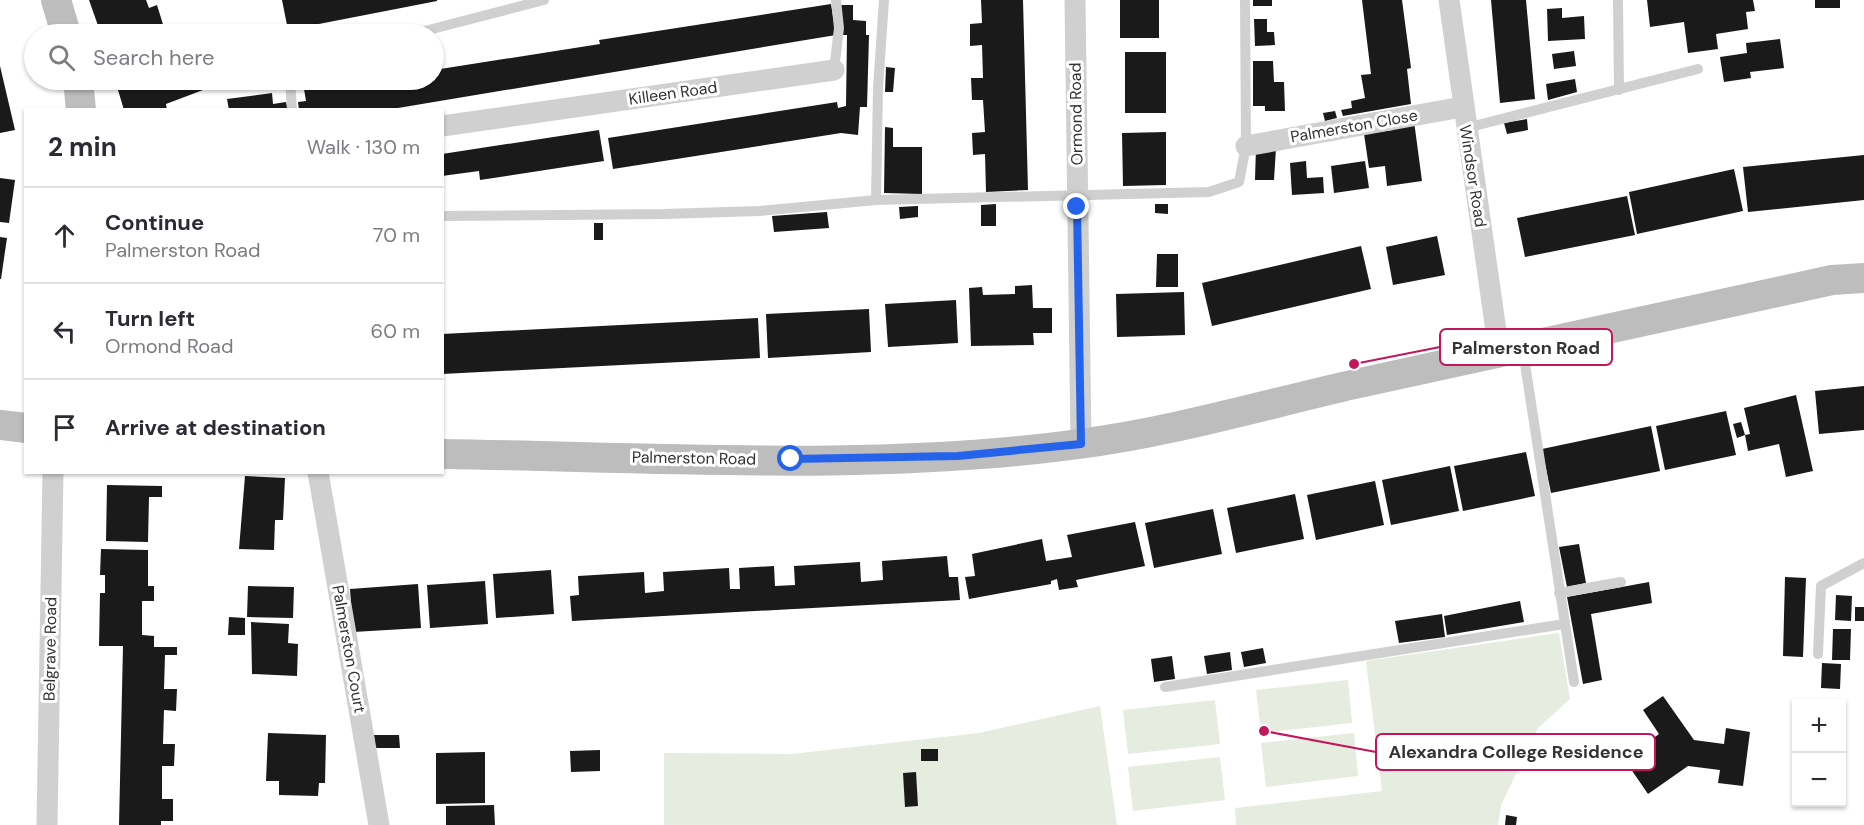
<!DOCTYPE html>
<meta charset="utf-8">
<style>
body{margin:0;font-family:"DM Sans",sans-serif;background:#f2f2f3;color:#2b2b33}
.controls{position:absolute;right:18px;bottom:18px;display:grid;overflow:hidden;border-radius:0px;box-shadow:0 2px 4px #0004}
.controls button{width:54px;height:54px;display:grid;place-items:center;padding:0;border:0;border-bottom:2px solid #e1e1e2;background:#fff;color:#2b2b33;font:30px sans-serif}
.stop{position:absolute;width:18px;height:18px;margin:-14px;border:4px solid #2563eb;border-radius:50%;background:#fff}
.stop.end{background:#2563eb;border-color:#fff;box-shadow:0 2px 6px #0008}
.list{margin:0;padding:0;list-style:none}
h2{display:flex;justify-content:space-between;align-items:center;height:78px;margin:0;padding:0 24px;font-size:26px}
h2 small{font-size:20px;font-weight:400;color:#7c7c81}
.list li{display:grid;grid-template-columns:39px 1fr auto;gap:18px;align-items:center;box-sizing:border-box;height:96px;padding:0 24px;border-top:2px solid #e1e1e2}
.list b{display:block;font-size:22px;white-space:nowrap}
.list p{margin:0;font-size:20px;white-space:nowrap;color:#7c7c81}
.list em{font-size:20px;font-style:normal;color:#7c7c81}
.icon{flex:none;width:33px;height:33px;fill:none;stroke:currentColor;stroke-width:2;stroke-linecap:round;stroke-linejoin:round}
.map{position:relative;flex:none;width:1864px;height:825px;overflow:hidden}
.search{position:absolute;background:#fff;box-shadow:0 2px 4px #0004;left:24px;top:24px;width:420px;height:66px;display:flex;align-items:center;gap:15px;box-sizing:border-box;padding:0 21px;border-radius:33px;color:#7c7c81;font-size:22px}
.panel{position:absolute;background:#fff;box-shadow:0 2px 4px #0004;left:24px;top:108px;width:420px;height:366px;border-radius:0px}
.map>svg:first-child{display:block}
.green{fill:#e6ecdf}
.building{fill:#1a1a1a}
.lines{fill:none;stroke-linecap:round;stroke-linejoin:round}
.lane{stroke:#d0d0d0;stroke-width:10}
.street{stroke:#d0d0d0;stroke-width:21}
.secondary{stroke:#bdbdbd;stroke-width:30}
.route{stroke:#2563eb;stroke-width:8}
.labels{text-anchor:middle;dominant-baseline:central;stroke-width:6;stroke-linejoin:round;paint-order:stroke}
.street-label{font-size:16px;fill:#333;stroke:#fff}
.leader{fill:none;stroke:#c2185b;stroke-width:2}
.callout-dot{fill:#c2185b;stroke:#fff;stroke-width:2}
.callout{fill:#fff;stroke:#c2185b;stroke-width:2}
.callout-label{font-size:18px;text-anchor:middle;font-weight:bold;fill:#333}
</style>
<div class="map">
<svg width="1864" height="825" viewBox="0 0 1864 825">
<rect width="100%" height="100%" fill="#fff"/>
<g class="green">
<polygon points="1559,633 1570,699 1538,728 1501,805 1498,825 1236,825 1235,808 1382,791 1366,661"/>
<polygon points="1348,680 1352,723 1261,733 1256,690"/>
<polygon points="1215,700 1220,744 1128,754 1123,710"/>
<polygon points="1100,706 1117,825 664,825 664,753 791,754 979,733"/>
<polygon points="1354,733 1358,776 1266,787 1261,743"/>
<polygon points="1220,757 1225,800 1133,811 1128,767"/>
</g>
<g class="building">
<polygon points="89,0 146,0 149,8 157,5 166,34 101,34"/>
<polygon points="282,0 437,0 437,1 288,30"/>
<polygon points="981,0 1023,0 1028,190 986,192 985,154 973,155 972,133 985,132 983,100 972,100 971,78 983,78 982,45 970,46 970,24 982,23"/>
<rect x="1120" y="0" width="39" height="38"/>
<rect x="1253" y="0" width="19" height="6"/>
<polygon points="1362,0 1402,0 1411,68 1407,69 1411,104 1343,116 1341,110 1352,108 1351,101 1365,98 1361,75 1371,74"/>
<polygon points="1491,0 1526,0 1535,99 1500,103"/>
<polygon points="1647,0 1753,0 1755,11 1746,12 1748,29 1716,34 1718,49 1688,53 1684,22 1650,27"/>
<rect x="1815" y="0" width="25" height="8"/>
<polygon points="831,4 836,35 386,110 299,110 298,102 306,101 304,89 371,80 434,80 434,70 600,44 599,40"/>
<polygon points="839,5 853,5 853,20 866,21 866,35 869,35 867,107 860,107 858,135 841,133 613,169 608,138 837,102 838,108 846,106 847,35 843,35"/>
<polygon points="1562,8 1562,18 1584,16 1585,39 1548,41 1547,9"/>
<polygon points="1254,19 1267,19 1267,32 1274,32 1275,45 1255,46"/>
<polygon points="1780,39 1784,68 1750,72 1751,78 1724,82 1720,57 1747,53 1746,43"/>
<polygon points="1574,51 1576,66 1554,69 1552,54"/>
<rect x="1125" y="52" width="41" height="61"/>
<polygon points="1253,61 1273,61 1274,82 1284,82 1285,111 1265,111 1265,106 1253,106"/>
<polygon points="0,66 15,130 0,133"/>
<polygon points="886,67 895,68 893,92 885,92"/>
<polygon points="1575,79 1577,92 1548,100 1546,84"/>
<polygon points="115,80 200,80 203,90 166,104 167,110 124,110"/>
<polygon points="272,93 273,104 286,102 288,110 229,110 227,99"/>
<polygon points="1335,111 1337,118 1325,121 1323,113"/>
<polygon points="1527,119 1528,130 1507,134 1504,123"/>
<polygon points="1414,121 1422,181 1387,186 1385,166 1369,168 1364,134 1393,130 1393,124"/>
<polygon points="885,127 893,128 893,147 922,147 922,194 884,193"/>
<polygon points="599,130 604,161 480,180 479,171 442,176 442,154"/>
<polygon points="1166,132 1166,185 1123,186 1122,133"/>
<polygon points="1256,147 1276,148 1274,180 1255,180"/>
<polygon points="1864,155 1864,200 1748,212 1743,167"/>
<polygon points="1306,161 1307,178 1323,177 1324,193 1292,195 1290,163"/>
<polygon points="1365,161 1369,188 1334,193 1331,166"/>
<polygon points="1734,169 1743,211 1637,234 1629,192"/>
<polygon points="0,178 15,180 9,223 0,222"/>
<polygon points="1627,196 1635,235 1525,257 1517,218"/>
<polygon points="996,204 996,226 981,226 981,205"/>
<polygon points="1155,204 1168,204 1168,214 1155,213"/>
<polygon points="918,206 918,217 900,219 899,207"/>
<polygon points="827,212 829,228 774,232 772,216"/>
<rect x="594" y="223" width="9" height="17"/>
<polygon points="1437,236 1445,275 1393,285 1386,247"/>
<polygon points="0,237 7,238 1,279 0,279"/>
<polygon points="1361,246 1371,289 1212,326 1202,283"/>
<polygon points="1157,254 1178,254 1178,287 1156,287"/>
<polygon points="1032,285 1033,308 1052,308 1052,333 1033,333 1034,345 971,346 969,288 982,287 983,295 1015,294 1015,286"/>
<polygon points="1184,292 1185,335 1117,337 1116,294"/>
<polygon points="956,300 958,343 888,347 885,304"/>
<polygon points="869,309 871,352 768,358 766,314"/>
<polygon points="758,318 760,358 442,374 442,334"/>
<polygon points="1864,386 1864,430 1819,434 1815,391"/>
<polygon points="1796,395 1813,471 1786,477 1779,444 1748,451 1745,435 1737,438 1733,424 1741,422 1745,435 1750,434 1744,408"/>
<polygon points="1726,411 1736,455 1665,470 1656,426"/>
<polygon points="1651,426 1660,471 1551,493 1542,449"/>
<polygon points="1526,452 1535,496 1463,511 1454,466"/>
<polygon points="1450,466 1459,511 1391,525 1382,480"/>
<polygon points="245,476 285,478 283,520 275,520 274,550 239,549"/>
<polygon points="1375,481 1384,525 1316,540 1307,495"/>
<polygon points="107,485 162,486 162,497 149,497 148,542 106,541"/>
<polygon points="1295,494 1304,539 1236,553 1227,508"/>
<polygon points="1213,509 1222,554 1154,568 1145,523"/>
<polygon points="1135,522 1145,566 1076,580 1078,587 1059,590 1057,579 1051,581 1051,584 969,599 965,577 975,576 972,554 1042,539 1046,561 1072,557 1067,535"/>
<polygon points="1579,544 1586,583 1567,587 1559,547"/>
<polygon points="101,549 148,550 148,586 154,586 154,601 142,601 142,635 154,636 154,647 177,647 177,655 165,655 164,689 177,689 176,711 164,710 163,744 175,744 174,766 162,766 162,799 173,799 173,821 161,821 161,825 119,825 123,646 99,646 100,593 105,593 105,575 100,575"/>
<polygon points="947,556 949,577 958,577 960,600 572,621 570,596 579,595 578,576 644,572 645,593 664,591 663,572 729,568 730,589 740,589 739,568 774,566 775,586 795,585 794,566 860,562 861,582 883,580 882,561"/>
<polygon points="551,570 554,614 496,618 493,574"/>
<polygon points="1785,577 1806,578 1803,657 1783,656"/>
<polygon points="485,581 488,624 430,628 427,585"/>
<polygon points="1649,582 1652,603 1591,614 1602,680 1583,684 1567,597"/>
<polygon points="418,584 421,628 353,632 350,589"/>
<polygon points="248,586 294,587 293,618 247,617"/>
<polygon points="1836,595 1852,596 1851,621 1835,620"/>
<polygon points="1520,601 1524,622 1447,635 1444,616"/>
<rect x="1855" y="607" width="9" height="14"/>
<polygon points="1442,614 1445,637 1399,643 1395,621"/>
<polygon points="229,617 245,618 245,635 228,635"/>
<polygon points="251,622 289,624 288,643 298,644 297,676 252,674"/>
<polygon points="1833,629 1851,629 1850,660 1832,660"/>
<polygon points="1263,648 1266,663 1244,667 1241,652"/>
<polygon points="1230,652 1232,670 1207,674 1204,656"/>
<polygon points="1172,656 1175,679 1154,682 1151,659"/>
<polygon points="1822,663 1841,664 1840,689 1821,688"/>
<polygon points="1663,696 1694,740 1724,744 1726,728 1750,732 1743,786 1718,783 1720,770 1688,766 1648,794 1624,759 1659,734 1643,710"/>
<polygon points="268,733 326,735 325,783 319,783 318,796 279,795 279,781 266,781"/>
<polygon points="374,735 399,735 400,748 375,748"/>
<rect x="921" y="749" width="17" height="12"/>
<polygon points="600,750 600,771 571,772 570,751"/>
<polygon points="485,752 485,803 436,804 436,753"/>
<polygon points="916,772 918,806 905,807 903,773"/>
<polygon points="494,805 495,825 446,825 446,806"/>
<polygon points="1506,815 1517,817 1516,825 1505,825"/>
</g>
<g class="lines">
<g class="lane">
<polyline points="1618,0 1619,90"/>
<polyline points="413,34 544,0"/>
<polyline points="834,70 839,28 836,0"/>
<polyline points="290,80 292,110"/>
<polyline points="1466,128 1698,69"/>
<polyline points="876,200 878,88 884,0"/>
<polyline points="442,216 664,214 759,211 876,200 1209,192 1239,182 1246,146 1245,0"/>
<polyline points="1523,351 1574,682"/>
<polyline points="1559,593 1621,582"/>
<polyline points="1818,654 1821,586 1864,563"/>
<polyline points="1165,687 1564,624"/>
</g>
<g class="street">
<polyline points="1075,0 1081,444"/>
<polyline points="1449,0 1499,352"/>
<polyline points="442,126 834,70"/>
<polyline points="1246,146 1462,107"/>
<polyline points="318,472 379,825"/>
<polyline points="47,825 53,472"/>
</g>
<g class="secondary">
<polyline points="56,0 66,34"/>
<polyline points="78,80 81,110"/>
<polyline points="0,425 26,428"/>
<path d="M442,454C650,457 873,472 1079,444C1172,432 1263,405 1355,384C1514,349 1673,315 1832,280L1864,278"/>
</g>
</g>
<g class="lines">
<polyline class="route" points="791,459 958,456 1081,444 1077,207"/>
</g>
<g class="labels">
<g class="street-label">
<text transform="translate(673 93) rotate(-8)">Killeen Road</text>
<text transform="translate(1076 114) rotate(-91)">Ormond Road</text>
<text transform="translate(1354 126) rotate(-10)">Palmerston Close</text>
<text transform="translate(1473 176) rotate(81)">Windsor Road</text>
<text transform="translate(694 458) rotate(1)">Palmerston Road</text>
<text transform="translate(50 649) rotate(-89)">Belgrave Road</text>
<text transform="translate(349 649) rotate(80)">Palmerston Court</text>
</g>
</g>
<path class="leader" d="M1354 364L1440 347M1264 731L1376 752"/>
<g class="callout-dot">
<circle cx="1354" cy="364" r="6"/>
<circle cx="1264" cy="731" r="6"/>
</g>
<g class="callout">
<rect x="1440" y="329" width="172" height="36" rx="6"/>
<rect x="1376" y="734" width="279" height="36" rx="6"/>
</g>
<g class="callout-label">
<text x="1526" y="354">Palmerston Road</text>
<text x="1516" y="758">Alexandra College Residence</text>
</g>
</svg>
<div class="controls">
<button>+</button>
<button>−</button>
</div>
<div class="stop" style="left:791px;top:459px"></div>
<div class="stop end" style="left:1077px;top:207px"></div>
<div class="search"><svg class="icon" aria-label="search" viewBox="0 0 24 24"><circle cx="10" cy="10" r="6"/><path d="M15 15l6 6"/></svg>Search here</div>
<section class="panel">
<h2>2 min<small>Walk · 130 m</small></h2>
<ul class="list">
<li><svg class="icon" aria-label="ahead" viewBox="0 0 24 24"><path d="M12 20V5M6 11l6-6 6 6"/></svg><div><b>Continue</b><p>Palmerston Road</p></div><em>70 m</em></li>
<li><svg class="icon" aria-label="left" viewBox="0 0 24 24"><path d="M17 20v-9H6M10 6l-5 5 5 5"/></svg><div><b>Turn left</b><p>Ormond Road</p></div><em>60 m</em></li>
<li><svg class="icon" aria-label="arrive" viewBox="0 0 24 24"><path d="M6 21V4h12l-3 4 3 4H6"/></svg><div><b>Arrive at destination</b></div></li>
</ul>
</section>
</div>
